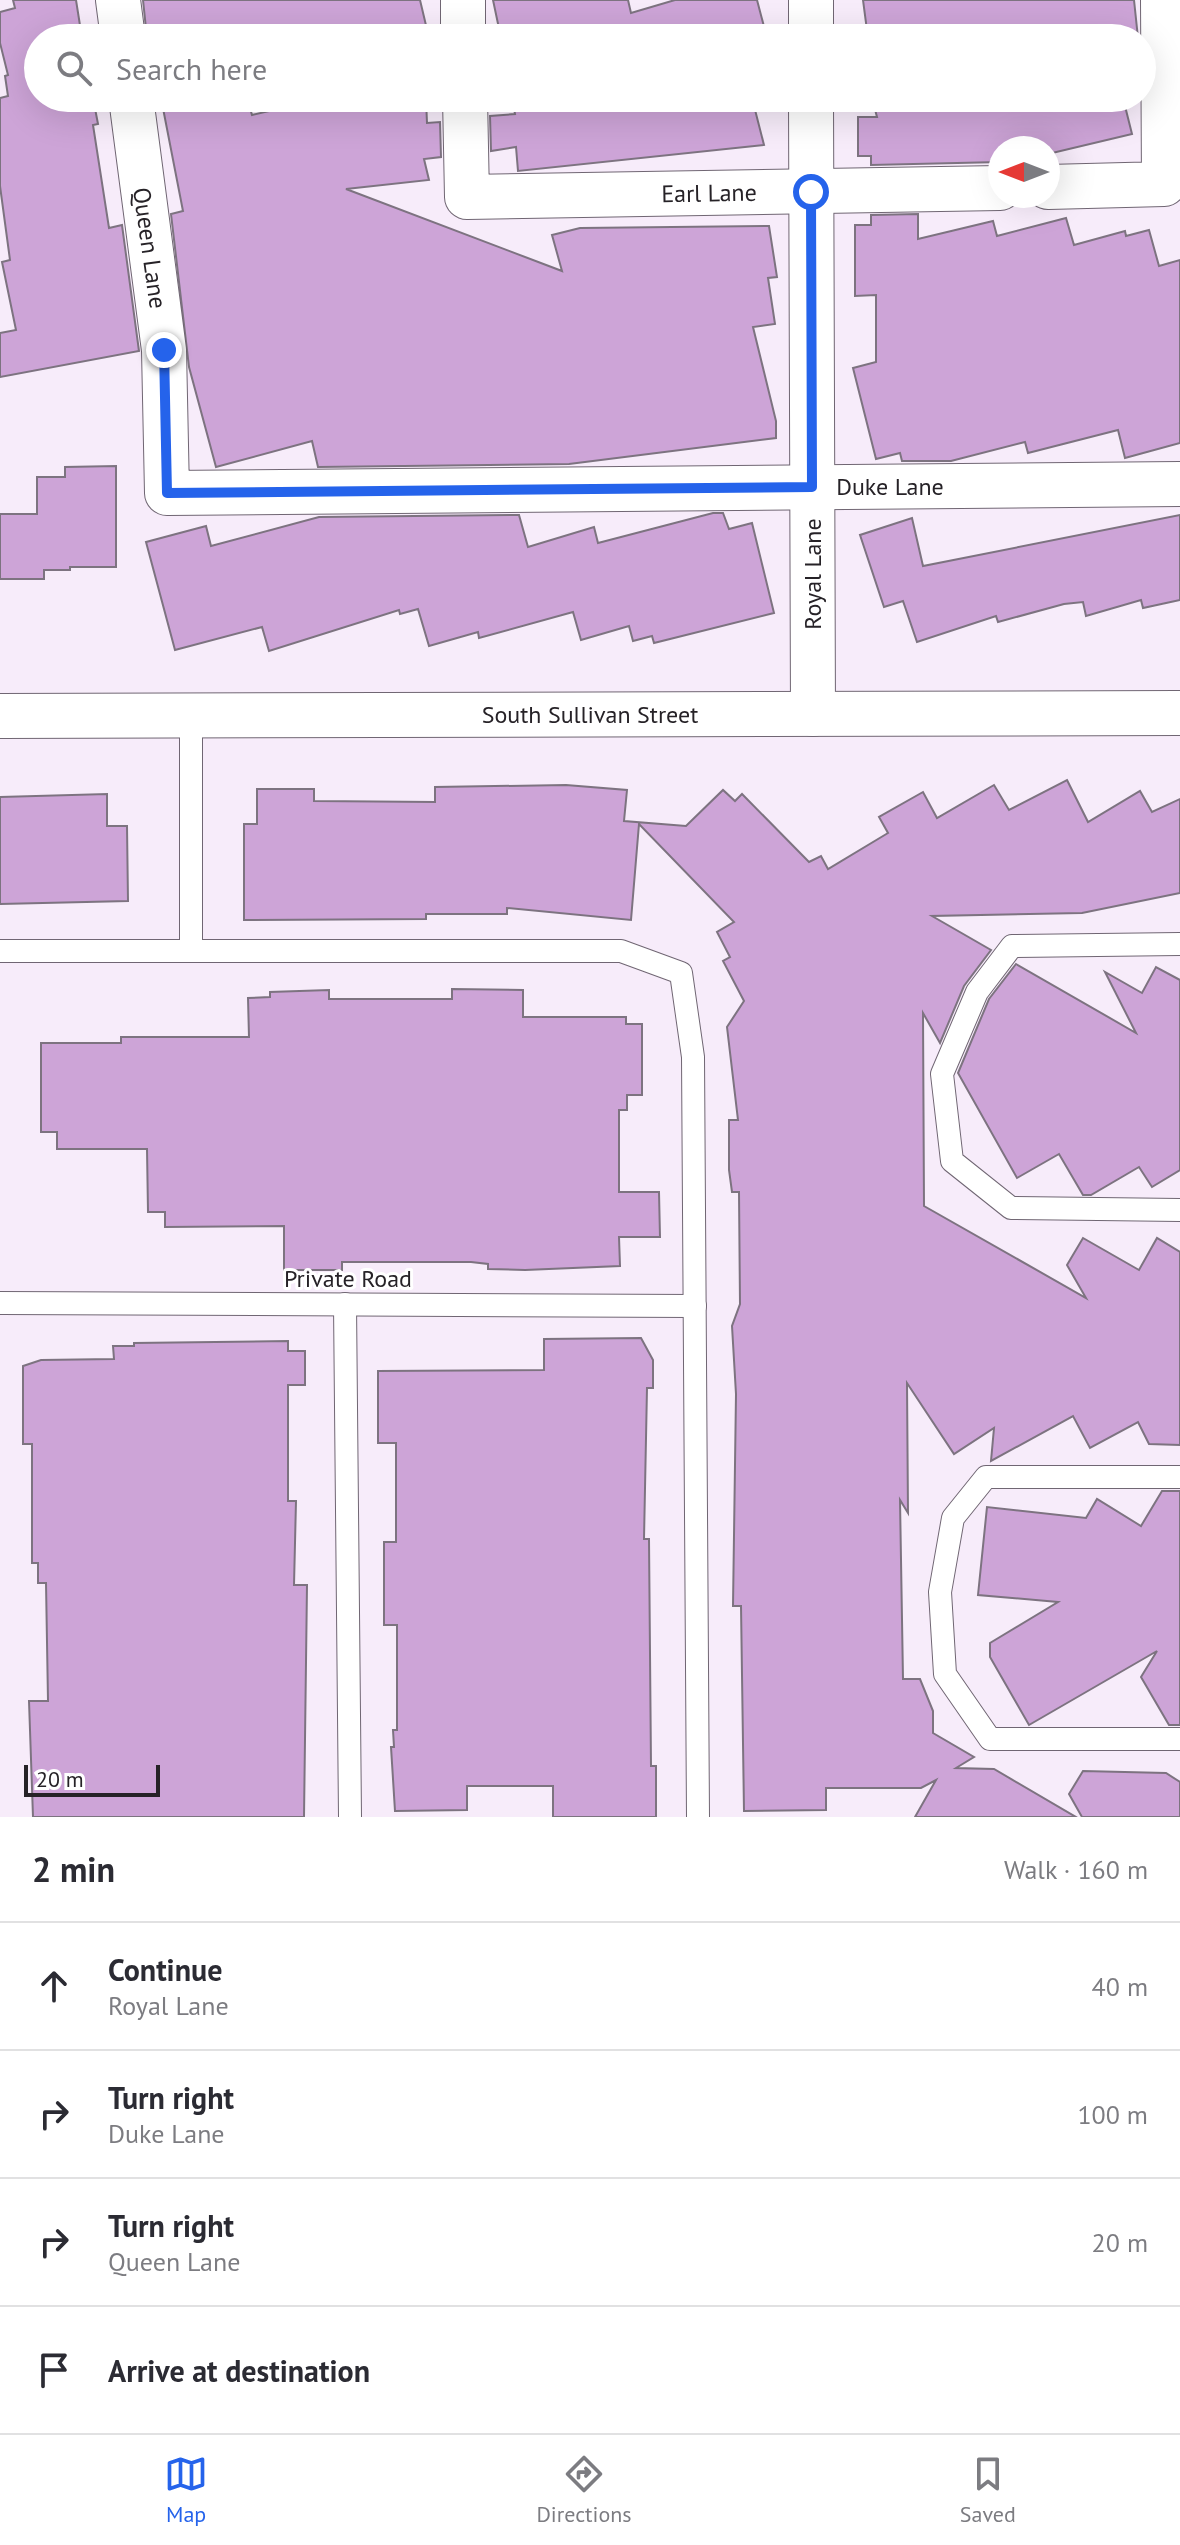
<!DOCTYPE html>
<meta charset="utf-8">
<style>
body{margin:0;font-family:"PT Sans",sans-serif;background:#f2f2f3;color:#2b2b33}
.compass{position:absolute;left:988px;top:136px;width:72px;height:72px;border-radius:50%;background:#fff;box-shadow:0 8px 32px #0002;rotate:270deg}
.scale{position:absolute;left:24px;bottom:20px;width:136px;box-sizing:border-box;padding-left:8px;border:4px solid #262227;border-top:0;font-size:22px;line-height:28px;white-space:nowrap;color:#262227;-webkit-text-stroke:6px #fff;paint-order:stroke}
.stop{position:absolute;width:24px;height:24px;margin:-18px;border:6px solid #2563eb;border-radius:50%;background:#fff}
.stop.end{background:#2563eb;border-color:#fff;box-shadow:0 2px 8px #0008}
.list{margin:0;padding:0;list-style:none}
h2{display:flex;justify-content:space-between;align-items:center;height:104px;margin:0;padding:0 32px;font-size:34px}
h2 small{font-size:26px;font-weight:400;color:#7c7c81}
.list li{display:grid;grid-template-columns:52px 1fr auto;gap:24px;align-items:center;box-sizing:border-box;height:128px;padding:0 32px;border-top:2px solid #e1e1e2}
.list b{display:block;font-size:30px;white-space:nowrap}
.list p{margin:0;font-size:26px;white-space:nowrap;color:#7c7c81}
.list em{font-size:26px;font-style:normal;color:#7c7c81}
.icon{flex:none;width:44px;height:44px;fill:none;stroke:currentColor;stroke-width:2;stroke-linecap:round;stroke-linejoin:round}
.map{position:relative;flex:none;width:1180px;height:1817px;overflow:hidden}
.search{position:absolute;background:#fff;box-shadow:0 8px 32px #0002;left:24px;right:24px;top:24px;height:88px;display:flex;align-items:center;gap:20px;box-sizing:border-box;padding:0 28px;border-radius:44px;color:#7c7c81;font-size:30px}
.sheet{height:616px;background:#fff}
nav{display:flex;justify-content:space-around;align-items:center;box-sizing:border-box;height:112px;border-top:2px solid #e1e1e2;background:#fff;font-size:22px;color:#7c7c81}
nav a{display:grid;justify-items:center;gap:4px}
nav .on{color:#2563eb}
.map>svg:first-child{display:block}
.building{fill:#cda4d7;stroke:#7d7380;stroke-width:2}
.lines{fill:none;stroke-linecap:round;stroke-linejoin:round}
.lane-casing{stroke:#706673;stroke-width:24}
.street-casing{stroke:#706673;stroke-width:46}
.lane{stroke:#fff;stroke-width:22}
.street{stroke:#fff;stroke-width:44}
.route{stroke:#2563eb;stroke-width:10}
.labels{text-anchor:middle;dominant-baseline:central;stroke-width:6;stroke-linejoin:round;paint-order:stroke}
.street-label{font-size:24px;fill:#262227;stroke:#fff}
</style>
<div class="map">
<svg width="1180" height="1817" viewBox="0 0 1180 1817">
<rect width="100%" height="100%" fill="#f7ecfa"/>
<g class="building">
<polygon points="13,0 76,0 82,38 38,38 38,98 93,98 98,124 93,125 109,228 122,225 139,351 0,377 0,333 16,330 2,262 10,260 0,186 0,98 8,96 5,76 8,75 0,43 0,12 15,8"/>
<polygon points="143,0 420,0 429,38 147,38"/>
<polygon points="493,0 628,0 631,13 675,0 757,0 767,38 501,38"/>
<polygon points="863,0 1134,0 1138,38 868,38"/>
<polygon points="161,98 247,98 252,115 326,98 426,98 427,123 440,122 441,157 424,159 429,180 346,189 562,271 552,235 580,228 769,226 777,277 768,278 775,324 753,327 776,421 776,438 569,464 318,467 312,441 216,467 189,367 171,214 183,211"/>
<polygon points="512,98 752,98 764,145 518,171 516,147 491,151 490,116 515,114"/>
<polygon points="872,98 1123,98 1132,134 1048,154 1048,148 1000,148 1000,162 871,165 871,156 858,156 858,117 877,117"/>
<polygon points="918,214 918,239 993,221 997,236 1066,218 1074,245 1125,231 1126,236 1149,230 1159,266 1180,260 1180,443 1125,458 1118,430 1028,453 1025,442 951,461 902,461 900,453 876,459 853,368 876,362 876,295 855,296 855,225 871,225 871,215"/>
<polygon points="116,466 116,567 70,567 70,570 44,570 44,579 0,579 0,514 37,514 37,477 65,477 65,467"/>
<polygon points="713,513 723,513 729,529 752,523 774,613 654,643 652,636 633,641 629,626 581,640 573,612 479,638 478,632 429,646 418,609 400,614 399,610 269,651 262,627 175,650 146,542 206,526 211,546 319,517 519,515 528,547 594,527 598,543"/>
<polygon points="1180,515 1180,600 1143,608 1141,600 1086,616 1083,602 1064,604 998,622 996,616 917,642 903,601 884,607 860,535 912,518 923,566"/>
<polygon points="1067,780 1088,822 1140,791 1152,812 1180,799 1180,893 1082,913 932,916 991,950 964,986 940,1043 923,1013 924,1206 1086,1298 1067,1265 1083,1238 1139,1270 1157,1238 1180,1252 1180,1445 1149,1444 1138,1422 1090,1448 1073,1416 991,1461 994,1428 954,1454 907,1383 908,1513 900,1500 903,1679 920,1679 933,1711 933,1733 974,1757 956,1768 994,1769 1076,1817 915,1817 936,1780 921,1788 826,1788 826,1810 744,1811 741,1606 733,1606 736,1394 732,1326 740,1304 739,1192 732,1192 729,1170 729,1120 738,1120 727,1027 744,1001 723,961 730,957 717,932 734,922 639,824 631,920 507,908 507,914 426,914 426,919 244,920 244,824 257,824 257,789 314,789 314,801 435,802 435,787 566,785 627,790 624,821 686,826 723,790 735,801 742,794 809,862 821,856 828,869 888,833 879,817 923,792 937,818 994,785 1009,810"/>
<polygon points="107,794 107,826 127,826 128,901 0,904 0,797"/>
<polygon points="1016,964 1136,1033 1105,972 1142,993 1156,967 1180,980 1180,1170 1152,1187 1139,1167 1091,1195 1083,1195 1059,1154 1017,1178 958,1073 989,999"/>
<polygon points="452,989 523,990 523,1017 626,1017 626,1024 642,1024 642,1095 627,1095 627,1110 619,1110 619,1192 659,1192 660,1237 619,1237 620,1266 525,1270 488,1269 488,1264 471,1262 342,1262 342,1270 284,1270 284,1226 165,1227 165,1212 148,1212 147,1149 57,1149 57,1132 41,1132 41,1043 121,1043 121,1037 249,1037 248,998 270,997 270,992 329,990 329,999 452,999"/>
<polygon points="641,1338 653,1360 653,1388 647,1388 644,1539 649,1539 651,1766 656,1766 656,1817 553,1817 553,1786 467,1786 467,1810 395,1811 391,1747 394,1747 393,1730 397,1730 397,1625 384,1625 384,1542 396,1542 396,1443 378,1443 378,1371 544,1370 544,1339"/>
<polygon points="288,1341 288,1351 305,1351 305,1385 288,1385 288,1501 296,1501 294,1585 307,1585 304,1817 33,1817 29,1701 48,1701 46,1583 38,1583 38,1563 32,1563 32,1444 23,1444 23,1366 41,1360 114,1359 113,1346 134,1346 134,1343"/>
<polygon points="1162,1491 1180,1491 1180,1725 1169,1725 1141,1677 1157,1651 1029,1725 990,1657 990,1643 1058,1602 978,1595 987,1507 1086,1518 1097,1499 1141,1526"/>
<polygon points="1083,1771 1166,1773 1180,1782 1180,1817 1082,1817 1069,1794"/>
</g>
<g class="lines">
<defs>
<g id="lane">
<polyline points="191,715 191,951"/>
<polyline points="1180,944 1012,946 977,992 942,1074 952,1161 1011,1208 1180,1210"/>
<polyline points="0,951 621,951 681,973 693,1057 698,1817"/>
<polyline points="0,1303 695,1306"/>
<polyline points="345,1304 350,1817"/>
<polyline points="1180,1477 986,1477 953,1518 940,1592 945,1674 990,1739 1180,1739"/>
</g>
<g id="street">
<polyline points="118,0 123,38"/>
<polyline points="463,0 463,38"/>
<polyline points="811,0 811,38"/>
<polyline points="131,98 164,350 167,493 1180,484"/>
<polyline points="465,98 467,197 1000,188"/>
<polyline points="811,98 813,714"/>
<polyline points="1048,187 1164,184 1163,0"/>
<polyline points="0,716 1180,713"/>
</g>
</defs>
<use href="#lane" class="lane-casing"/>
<use href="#street" class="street-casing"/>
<use href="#lane" class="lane"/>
<use href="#street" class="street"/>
</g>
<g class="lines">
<polyline class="route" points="164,350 167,493 812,487 811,192"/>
</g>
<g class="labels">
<g class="street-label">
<text transform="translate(709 193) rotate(-1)">Earl Lane</text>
<text transform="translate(150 248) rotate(82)">Queen Lane</text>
<text x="890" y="486">Duke Lane</text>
<text transform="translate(812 574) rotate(-90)">Royal Lane</text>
<text x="590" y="714">South Sullivan Street</text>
<text x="348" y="1278">Private Road</text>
</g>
</g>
</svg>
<svg class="compass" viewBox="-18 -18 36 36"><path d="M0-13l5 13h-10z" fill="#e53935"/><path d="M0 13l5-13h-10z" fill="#7c7c81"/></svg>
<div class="scale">20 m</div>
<div class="stop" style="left:811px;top:192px"></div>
<div class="stop end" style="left:164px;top:350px"></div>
<div class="search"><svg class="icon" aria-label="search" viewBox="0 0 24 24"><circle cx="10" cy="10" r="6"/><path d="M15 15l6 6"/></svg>Search here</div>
</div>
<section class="sheet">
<h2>2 min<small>Walk · 160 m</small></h2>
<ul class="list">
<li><svg class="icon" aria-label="ahead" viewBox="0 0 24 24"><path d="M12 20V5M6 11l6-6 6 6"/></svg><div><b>Continue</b><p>Royal Lane</p></div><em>40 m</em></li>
<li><svg class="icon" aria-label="right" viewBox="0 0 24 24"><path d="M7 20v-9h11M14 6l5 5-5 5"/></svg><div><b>Turn right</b><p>Duke Lane</p></div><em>100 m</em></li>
<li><svg class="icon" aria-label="right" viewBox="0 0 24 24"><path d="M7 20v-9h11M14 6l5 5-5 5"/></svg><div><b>Turn right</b><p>Queen Lane</p></div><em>20 m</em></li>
<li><svg class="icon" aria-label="arrive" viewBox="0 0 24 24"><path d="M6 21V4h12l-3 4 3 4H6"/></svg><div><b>Arrive at destination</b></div></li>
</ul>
</section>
<nav>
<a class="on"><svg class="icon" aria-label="map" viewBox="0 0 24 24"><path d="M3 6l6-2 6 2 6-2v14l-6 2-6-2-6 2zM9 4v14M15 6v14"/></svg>Map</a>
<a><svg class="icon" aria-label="directions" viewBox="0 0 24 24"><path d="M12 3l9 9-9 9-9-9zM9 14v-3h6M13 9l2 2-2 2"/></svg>Directions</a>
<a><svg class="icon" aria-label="saved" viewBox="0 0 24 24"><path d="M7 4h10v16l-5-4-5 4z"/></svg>Saved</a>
</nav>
